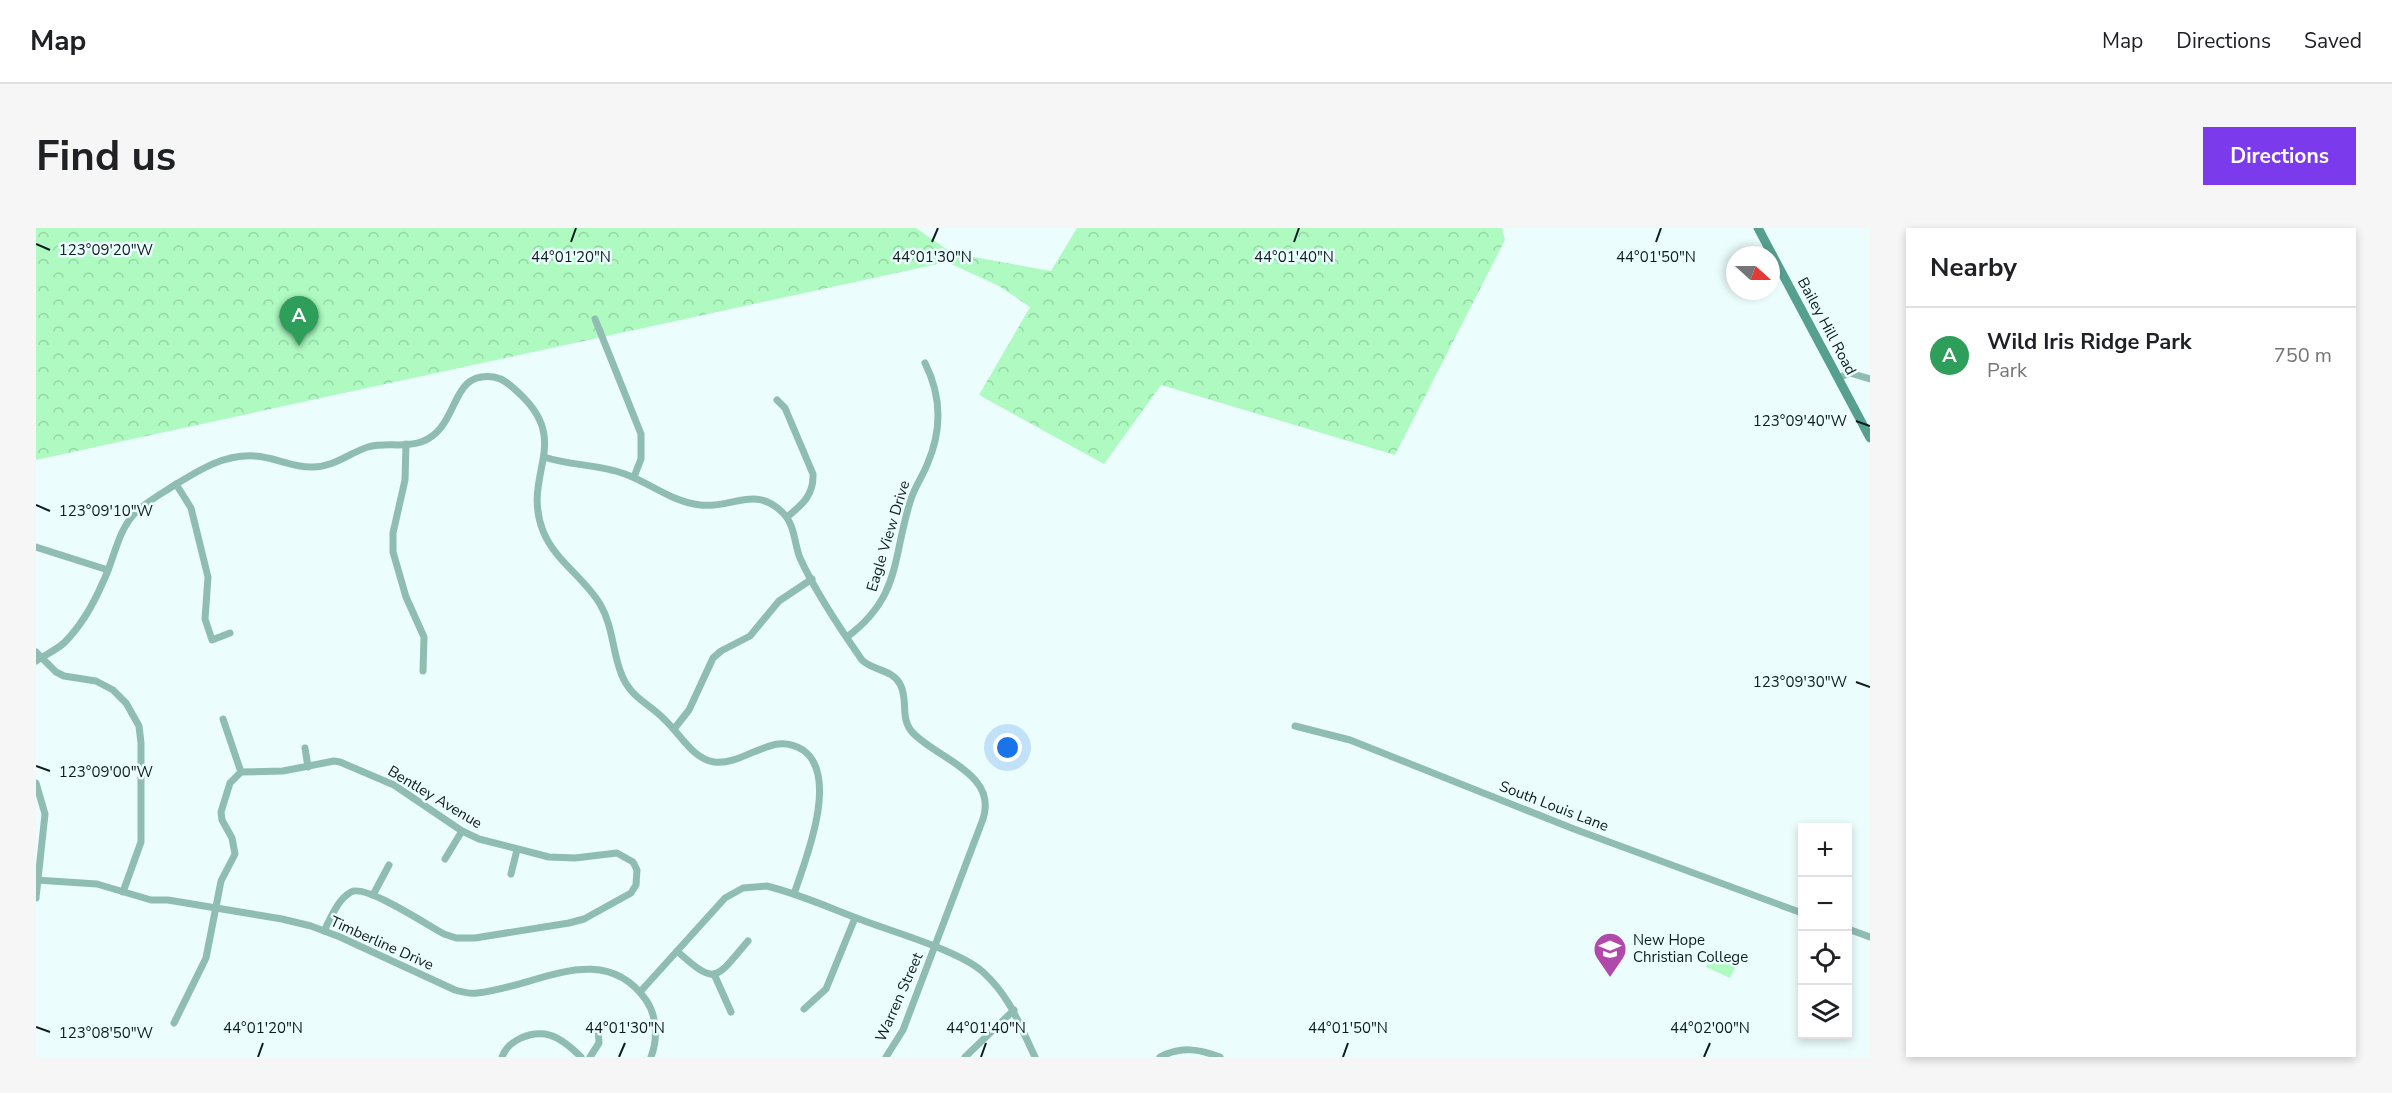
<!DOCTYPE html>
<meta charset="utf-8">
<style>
body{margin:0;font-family:"Nunito Sans",sans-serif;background:#f6f6f6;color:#202124}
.controls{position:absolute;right:18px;bottom:18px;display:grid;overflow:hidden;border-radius:0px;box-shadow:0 3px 9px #0003}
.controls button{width:54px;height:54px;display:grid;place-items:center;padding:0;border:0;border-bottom:2px solid #e0e0e0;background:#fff;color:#202124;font:30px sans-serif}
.compass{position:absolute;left:1690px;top:18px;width:54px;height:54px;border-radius:50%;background:#fff;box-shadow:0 3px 9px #0003;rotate:111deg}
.you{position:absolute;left:972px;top:520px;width:21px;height:21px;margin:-15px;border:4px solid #fff;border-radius:50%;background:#1a73e8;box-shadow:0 0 0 9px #1a73e833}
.badge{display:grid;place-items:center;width:39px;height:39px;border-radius:50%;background:#7c3aed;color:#fff;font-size:20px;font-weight:700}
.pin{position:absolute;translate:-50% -50px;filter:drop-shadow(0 2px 3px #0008)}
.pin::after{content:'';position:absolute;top:32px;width:21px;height:18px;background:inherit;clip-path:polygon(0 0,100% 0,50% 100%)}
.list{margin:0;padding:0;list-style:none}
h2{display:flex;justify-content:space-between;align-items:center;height:78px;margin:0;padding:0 24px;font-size:26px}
h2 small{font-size:20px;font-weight:400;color:#757577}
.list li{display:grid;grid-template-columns:39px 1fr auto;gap:18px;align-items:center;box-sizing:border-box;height:96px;padding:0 24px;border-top:2px solid #e0e0e0}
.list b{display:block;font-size:22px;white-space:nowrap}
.list p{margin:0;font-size:20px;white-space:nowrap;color:#757577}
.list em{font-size:20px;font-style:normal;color:#757577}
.icon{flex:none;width:33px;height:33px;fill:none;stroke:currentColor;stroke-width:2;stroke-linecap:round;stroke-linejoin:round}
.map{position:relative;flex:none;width:1834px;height:829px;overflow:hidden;border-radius:0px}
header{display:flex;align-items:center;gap:36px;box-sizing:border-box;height:84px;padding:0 30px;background:#fff;border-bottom:2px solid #e0e0e0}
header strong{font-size:28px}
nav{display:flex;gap:33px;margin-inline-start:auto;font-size:21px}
.intro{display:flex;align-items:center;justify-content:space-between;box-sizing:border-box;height:144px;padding:0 36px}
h1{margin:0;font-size:42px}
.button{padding:15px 27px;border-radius:0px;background:#7c3aed;color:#fff;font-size:21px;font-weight:700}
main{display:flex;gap:36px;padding:0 36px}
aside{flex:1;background:#fff;border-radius:0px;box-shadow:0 3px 9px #0003}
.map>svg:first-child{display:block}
.green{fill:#aefac1}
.park{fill:url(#park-crowns)}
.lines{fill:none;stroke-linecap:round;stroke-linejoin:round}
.minor{stroke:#90bdb1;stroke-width:7}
.secondary{stroke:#579f8e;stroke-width:9}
.ticks{fill:none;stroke:#0e1d1f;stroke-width:2}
.labels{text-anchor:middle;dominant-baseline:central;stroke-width:5;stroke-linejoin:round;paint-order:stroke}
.street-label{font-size:15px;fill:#0e1d1f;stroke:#ecfdfe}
.poi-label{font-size:15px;fill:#0e1d1f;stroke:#ecfdfe;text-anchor:start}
.ticks-label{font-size:15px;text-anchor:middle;fill:#0e1d1f;stroke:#ecfdfe;stroke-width:5;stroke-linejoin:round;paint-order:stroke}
</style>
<header>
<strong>Map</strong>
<nav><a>Map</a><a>Directions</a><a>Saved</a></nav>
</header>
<div class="intro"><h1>Find us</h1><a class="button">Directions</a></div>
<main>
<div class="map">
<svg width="1834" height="829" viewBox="0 0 1834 829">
<defs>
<pattern id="park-crowns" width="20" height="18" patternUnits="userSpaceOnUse" patternTransform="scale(1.5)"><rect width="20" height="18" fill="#aefac1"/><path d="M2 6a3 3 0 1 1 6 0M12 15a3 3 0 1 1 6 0" fill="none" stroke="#94d6a5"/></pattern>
</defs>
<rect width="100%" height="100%" fill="#ecfdfe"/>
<polygon class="green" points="1675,727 1700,738 1694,750 1670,739"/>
<polygon class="park" points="0,0 880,0 916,25 1015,43 1041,0 1466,0 1469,12 1359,227 1125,157 1068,236 943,167 994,79 963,58 911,34 0,232"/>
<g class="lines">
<g class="minor">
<polyline points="559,91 605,206 605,231 598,249"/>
<polyline points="1802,150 1814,145 1834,151"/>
<path d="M741,172L749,180L777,246C778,267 766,277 751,289"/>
<polyline points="370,216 369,252 357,305 357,324 370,369 388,409 387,443"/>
<path d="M508,229C535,238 563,236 589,246C614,255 636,274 664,277C695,281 719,257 746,284C759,296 758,315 764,330C779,363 805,402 826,432C837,443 856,441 864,456C873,472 863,490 877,505C902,531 962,546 947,591L867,802L850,829"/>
<polyline points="140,256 155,280 172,349 169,391 176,412 194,405"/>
<polyline points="0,319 72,342"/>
<path d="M811,409C866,368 856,329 875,271C879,259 886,249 891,237C906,203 906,169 889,135"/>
<polyline points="0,424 20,444 28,448 60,453 77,462 90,475 103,498 105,515 105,614 87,664"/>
<path d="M0,433C9,427 20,422 28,415C44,399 58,375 67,354C79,330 81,302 101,283C111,274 123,267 134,260C160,244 186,226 219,228C239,229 257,240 277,239C298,239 313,225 332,219C349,214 368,220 385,214C425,200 412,142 458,149C469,151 476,159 485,167C536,216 485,247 507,303C519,333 548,349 564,376C577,398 576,422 585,445C594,470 613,475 629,492C644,506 657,531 678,534C699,537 721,519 742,516C750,515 759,517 767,522C804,548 769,633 758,666"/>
<polyline points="187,491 205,544"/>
<polyline points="1259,498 1314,512 1538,601 1766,685"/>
<polyline points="638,501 653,482 677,430 685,423 714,408 743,373 776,351"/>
<polyline points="269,520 272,539"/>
<polyline points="0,555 9,586 0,670"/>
<polyline points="409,631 426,603"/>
<polyline points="475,646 481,622"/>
<path d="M0,652L61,656L115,672H132L246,691L275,698L304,709L419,762C426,764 434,766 441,765C499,760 566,710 610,772C621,788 622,811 615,829"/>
<polyline points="337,667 353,637"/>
<polyline points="1812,701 1834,709"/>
<path d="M641,723C681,759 679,751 712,713"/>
<polyline points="678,746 695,784"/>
<path d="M604,764L689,670L707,660L731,658C763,666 794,680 826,692C857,704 924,723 947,744C975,770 983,796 999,829"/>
<polyline points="768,781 790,761 819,690"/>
<path d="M138,795L170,730L185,653L199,626L196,610L186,592L185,584L194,555L205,544L247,543L298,533L304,534L358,557L426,603L443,611L513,629L539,630L581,625L597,634L601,642L600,657L595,665L548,691L533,695L439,710H420L408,706C391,697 330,656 315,664C301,672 295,690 288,703"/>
<path d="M466,829C472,813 492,804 509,806C523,808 536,820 545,829"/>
<polyline points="554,829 563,815 562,798"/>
<polyline points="929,829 978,782"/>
<path d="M1124,829C1145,818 1163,821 1184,829"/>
</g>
<polyline class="secondary" points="1722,0 1834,210"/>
</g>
<path class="ticks" d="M535,14L540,0M896,14L902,0M1258,14L1263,0M1620,14L1625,0M0,16L14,22M1820,193L1834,198M0,277L14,283M1820,454L1834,459M0,538L14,543M0,799L14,804M222,829L227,815M583,829L589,815M945,829L950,815M1307,829L1312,815M1668,829L1674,815"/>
<defs>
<symbol id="university-pin" viewBox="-11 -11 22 30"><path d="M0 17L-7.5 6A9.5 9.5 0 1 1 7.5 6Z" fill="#b149ab" stroke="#ecfdfe"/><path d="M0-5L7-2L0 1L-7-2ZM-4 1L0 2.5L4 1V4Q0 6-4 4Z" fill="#fff"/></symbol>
</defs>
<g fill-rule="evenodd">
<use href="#university-pin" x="1555" y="702" width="38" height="52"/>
</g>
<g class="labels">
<g class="street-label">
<text transform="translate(1791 98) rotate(62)">Bailey Hill Road</text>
<text transform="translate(852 308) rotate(-73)">Eagle View Drive</text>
<text transform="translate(399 569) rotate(31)">Bentley Avenue</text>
<text transform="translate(1518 578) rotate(21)">South Louis Lane</text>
<text transform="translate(346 715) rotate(24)">Timberline Drive</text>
<text transform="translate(863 769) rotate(-66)">Warren Street</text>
</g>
<g class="poi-label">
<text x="1597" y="712">New Hope<tspan x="1597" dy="17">Christian College</tspan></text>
</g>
</g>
<g class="ticks-label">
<text x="70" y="27">123°09'20"W</text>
<text x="535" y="34">44°01'20"N</text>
<text x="896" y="34">44°01'30"N</text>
<text x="1258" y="34">44°01'40"N</text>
<text x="1620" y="34">44°01'50"N</text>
<text x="1764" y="198">123°09'40"W</text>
<text x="70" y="288">123°09'10"W</text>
<text x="1764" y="459">123°09'30"W</text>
<text x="70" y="549">123°09'00"W</text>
<text x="227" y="805">44°01'20"N</text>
<text x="589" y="805">44°01'30"N</text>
<text x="950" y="805">44°01'40"N</text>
<text x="1312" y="805">44°01'50"N</text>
<text x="1674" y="805">44°02'00"N</text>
<text x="70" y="810">123°08'50"W</text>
</g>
</svg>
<div class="controls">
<button>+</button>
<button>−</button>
<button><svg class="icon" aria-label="locate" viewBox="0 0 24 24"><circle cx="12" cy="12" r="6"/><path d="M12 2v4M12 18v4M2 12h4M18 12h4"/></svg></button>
<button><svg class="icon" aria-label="layers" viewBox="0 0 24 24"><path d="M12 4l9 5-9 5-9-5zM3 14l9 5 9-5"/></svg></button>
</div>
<svg class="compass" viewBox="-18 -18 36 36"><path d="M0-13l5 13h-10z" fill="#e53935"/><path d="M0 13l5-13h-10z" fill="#757577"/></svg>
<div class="you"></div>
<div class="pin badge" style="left:263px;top:118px;background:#2e9e5b">A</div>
</div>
<aside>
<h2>Nearby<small></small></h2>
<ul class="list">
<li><span class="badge" style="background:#2e9e5b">A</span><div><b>Wild Iris Ridge Park</b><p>Park</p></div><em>750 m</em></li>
</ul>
</aside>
</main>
